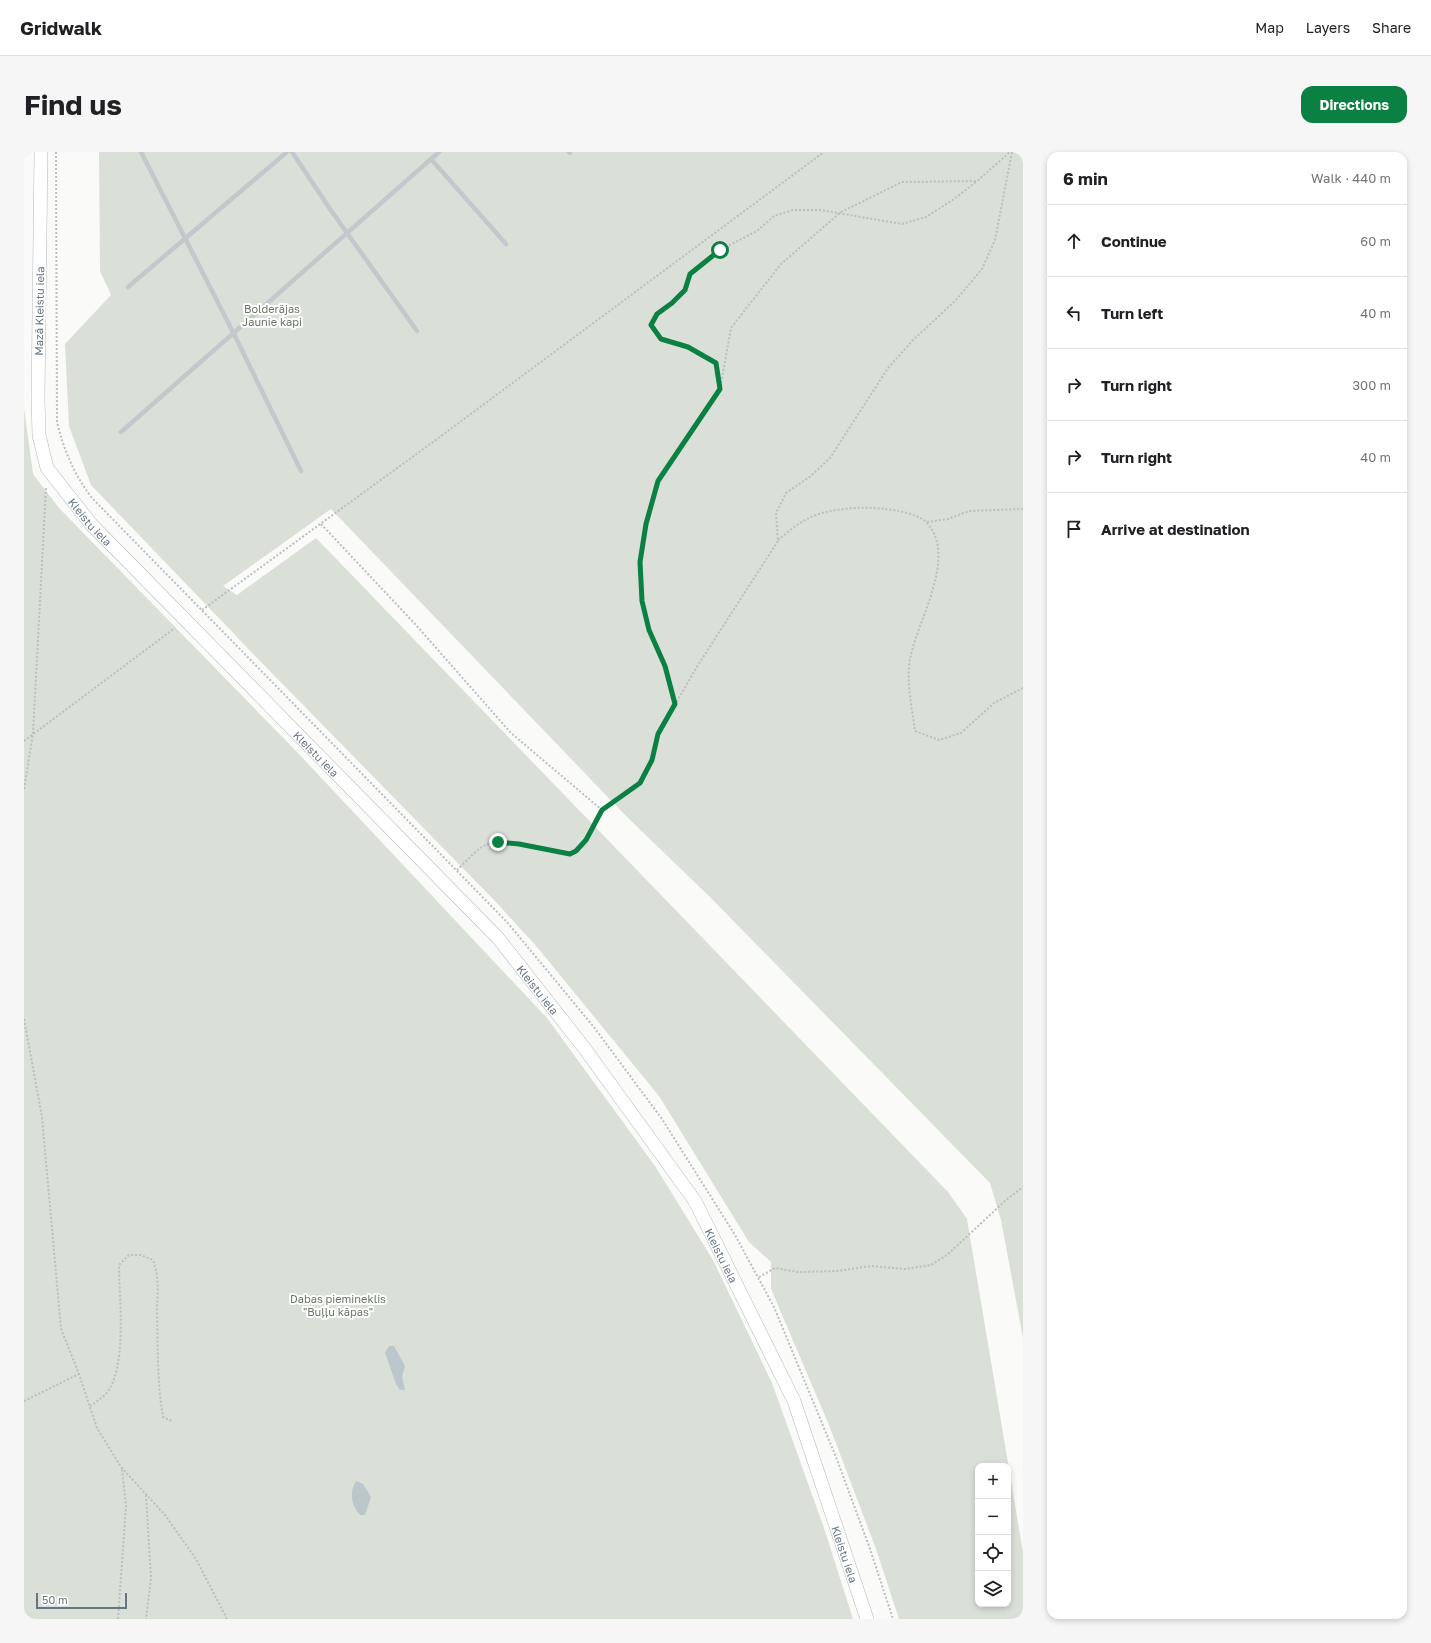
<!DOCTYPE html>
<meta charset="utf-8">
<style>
body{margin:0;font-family:"Golos Text",sans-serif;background:#f6f6f6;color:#202124}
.controls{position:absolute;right:12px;bottom:12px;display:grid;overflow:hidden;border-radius:8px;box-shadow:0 2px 6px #0003}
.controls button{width:36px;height:36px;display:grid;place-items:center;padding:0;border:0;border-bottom:1px solid #e0e0e0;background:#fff;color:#202124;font:20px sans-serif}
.scale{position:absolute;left:12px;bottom:10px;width:91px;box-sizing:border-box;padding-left:4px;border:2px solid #657683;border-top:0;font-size:11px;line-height:14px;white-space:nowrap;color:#657683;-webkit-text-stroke:3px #fff;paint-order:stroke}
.stop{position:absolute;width:12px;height:12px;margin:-9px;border:3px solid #0b8043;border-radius:50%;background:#fff}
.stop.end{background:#0b8043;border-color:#fff;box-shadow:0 1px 4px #0008}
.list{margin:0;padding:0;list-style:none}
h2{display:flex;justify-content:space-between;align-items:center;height:52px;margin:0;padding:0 16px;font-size:17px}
h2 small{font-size:13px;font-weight:400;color:#757577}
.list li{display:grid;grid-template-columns:26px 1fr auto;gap:12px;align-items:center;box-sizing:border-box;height:72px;padding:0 16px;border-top:1px solid #e0e0e0}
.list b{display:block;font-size:15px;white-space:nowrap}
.list em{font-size:13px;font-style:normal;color:#757577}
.icon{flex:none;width:22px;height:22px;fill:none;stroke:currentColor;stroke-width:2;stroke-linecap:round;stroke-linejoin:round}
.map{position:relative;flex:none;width:999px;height:1467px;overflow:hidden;border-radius:12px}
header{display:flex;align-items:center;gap:24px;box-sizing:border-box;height:56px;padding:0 20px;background:#fff;border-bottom:1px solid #e0e0e0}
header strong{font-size:19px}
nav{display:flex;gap:22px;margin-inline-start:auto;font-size:14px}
.intro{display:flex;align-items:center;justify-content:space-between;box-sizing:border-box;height:96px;padding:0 24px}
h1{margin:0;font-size:28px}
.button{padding:10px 18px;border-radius:12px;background:#0b8043;color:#fff;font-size:14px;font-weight:700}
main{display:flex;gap:24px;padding:0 24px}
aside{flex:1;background:#fff;border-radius:12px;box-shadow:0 2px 6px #0003}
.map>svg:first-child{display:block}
.green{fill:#dadfd7;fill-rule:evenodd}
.water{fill:#bbc7cb}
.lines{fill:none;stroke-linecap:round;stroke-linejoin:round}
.secondary-casing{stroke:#b3babf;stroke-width:14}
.path{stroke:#bbbfc2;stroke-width:2;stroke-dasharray:2 2;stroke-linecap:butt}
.lane{stroke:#c3c8cc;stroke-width:4.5}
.secondary{stroke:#fff;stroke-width:13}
.route{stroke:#0b8043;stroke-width:5}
.labels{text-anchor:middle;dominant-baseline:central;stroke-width:4;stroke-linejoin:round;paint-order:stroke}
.park-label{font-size:11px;fill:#687a64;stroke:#fff}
.street-label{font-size:11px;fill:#657683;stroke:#fff}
</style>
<header>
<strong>Gridwalk</strong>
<nav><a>Map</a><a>Layers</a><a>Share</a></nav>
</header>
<div class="intro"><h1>Find us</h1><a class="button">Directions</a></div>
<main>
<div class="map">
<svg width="999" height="1467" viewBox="0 0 999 1467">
<rect width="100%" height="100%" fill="#fafaf8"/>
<g class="green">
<path d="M75,0H999V1186L977,1068L966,1031L687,746L602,664L307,357L199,434L213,443L292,386L924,1040L943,1067L999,1400V1467H875L852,1397L805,1273L747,1137V1110L725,1090L635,944L513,795L471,749L239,512L67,333L45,274L41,192L87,143L76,119ZM954,1314H984V1452H954Z"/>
<polygon points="0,256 9,322 35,356 272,599 523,866 631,1014 689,1108 748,1231 800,1376 829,1467 0,1467"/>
</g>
<g class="water">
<polygon points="365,1194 370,1194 381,1214 378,1225 381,1238 376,1238 372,1232 361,1201"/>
<path d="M332,1329L339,1332L347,1345L341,1363H336C327,1353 325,1340 332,1329Z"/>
</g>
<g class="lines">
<defs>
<g id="secondary">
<path id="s1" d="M17,0L14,247L15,283L23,316L67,372L474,786L561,897L671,1049L770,1249L843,1467"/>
</g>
</defs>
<use href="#secondary" class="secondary-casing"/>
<g class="path">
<path d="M32,0L33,270C40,299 50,322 68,346L483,770L569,874L638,967L711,1083L750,1155L812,1305L845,1394L869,1467"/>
<polyline points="695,234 692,211 664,195 637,187 627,173 633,161 648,151 661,138 666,122 696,98 733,79 750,64 769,58 796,58 878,72 902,65 930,47 953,29"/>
<polyline points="903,370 924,367 945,359 999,357"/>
<polyline points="297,372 392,473 487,581 578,658"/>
<path d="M754,388C763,381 773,372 783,367C803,356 839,354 861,357C872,358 895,362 903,371C934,405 893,469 886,507C882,530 888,556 891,579L915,588L937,581L970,551L999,536"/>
<polyline points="178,458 409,290 800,0"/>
<polyline points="651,552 641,514 625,478 618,449 616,410 622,372 634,329 696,237 707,176 757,112 817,60 878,30 953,29 986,0"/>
<polyline points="0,589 151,476"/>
<polyline points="0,637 9,582 22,335"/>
<path d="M433,718C441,711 449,701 458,695C477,682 524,699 546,702L552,699L562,688L578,658L616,631L628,608L634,582L674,513L754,389L752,361L762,341L787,324L806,306L864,216L889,188L931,149L958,117L971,88L988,0"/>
<polyline points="0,867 18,965 37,1177 55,1222 73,1276 97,1315 141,1363 172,1407 203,1467"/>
<polyline points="735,1125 751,1116 774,1120 813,1119 847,1114 881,1117 907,1113 923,1103 982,1048 999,1035"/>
<polyline points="0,1249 55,1222"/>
<path d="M66,1254C71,1251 76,1247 81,1243C104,1218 95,1146 95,1113L105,1103H117L129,1108C136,1128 133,1140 133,1160C134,1195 133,1231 139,1265L148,1269"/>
<polyline points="122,1343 127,1426 122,1467"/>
<polyline points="94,1467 102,1354 98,1317"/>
</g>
<g class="lane">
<polyline points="117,0 209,180 277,319"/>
<polyline points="268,0 306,57 393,179"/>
<polyline points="545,0 546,1"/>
<polyline points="407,7 482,92"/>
<polyline points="104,135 263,0"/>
<polyline points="97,280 415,0"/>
</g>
<use href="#secondary" class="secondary"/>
</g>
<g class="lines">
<polyline class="route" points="474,690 495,692 546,702 552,699 562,688 578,658 616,631 628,608 634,582 651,552 641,514 625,478 618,449 616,410 622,372 634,329 696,237 692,211 664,195 637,187 627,173 633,162 648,151 661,138 666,122 696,98"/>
</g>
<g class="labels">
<g class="park-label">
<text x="248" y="156">Bolderājas<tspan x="248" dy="13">Jaunie kapi</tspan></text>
<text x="314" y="1146">Dabas piemineklis<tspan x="314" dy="13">"Buļļu kāpas"</tspan></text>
</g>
<g class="street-label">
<text transform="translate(15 159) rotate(-89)">Mazā Kleistu iela</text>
<text stroke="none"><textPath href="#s1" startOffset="386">Kleistu iela</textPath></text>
<text stroke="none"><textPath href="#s1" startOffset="710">Kleistu iela</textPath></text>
<text stroke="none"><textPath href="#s1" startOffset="1034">Kleistu iela</textPath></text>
<text stroke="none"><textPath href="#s1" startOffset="1358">Kleistu iela</textPath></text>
<text stroke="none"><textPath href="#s1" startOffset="1682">Kleistu iela</textPath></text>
</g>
</g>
</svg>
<div class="controls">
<button>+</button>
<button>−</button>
<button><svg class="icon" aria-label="locate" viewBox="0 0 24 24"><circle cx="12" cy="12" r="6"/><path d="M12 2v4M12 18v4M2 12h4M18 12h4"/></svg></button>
<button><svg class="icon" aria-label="layers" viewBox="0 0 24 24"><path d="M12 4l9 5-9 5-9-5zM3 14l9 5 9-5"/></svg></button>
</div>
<div class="scale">50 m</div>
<div class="stop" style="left:696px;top:98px"></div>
<div class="stop end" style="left:474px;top:690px"></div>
</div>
<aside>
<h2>6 min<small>Walk · 440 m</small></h2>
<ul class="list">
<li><svg class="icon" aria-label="ahead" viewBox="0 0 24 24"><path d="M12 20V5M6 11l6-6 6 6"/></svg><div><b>Continue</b></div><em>60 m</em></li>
<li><svg class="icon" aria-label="left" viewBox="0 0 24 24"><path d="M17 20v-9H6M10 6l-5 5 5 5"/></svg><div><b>Turn left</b></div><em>40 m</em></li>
<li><svg class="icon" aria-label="right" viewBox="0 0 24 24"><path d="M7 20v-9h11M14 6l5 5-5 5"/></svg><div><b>Turn right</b></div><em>300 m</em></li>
<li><svg class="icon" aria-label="right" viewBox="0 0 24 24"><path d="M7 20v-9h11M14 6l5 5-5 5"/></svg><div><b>Turn right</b></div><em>40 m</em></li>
<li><svg class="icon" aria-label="arrive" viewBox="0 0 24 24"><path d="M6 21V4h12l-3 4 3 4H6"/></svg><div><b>Arrive at destination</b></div></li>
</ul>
</aside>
</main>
